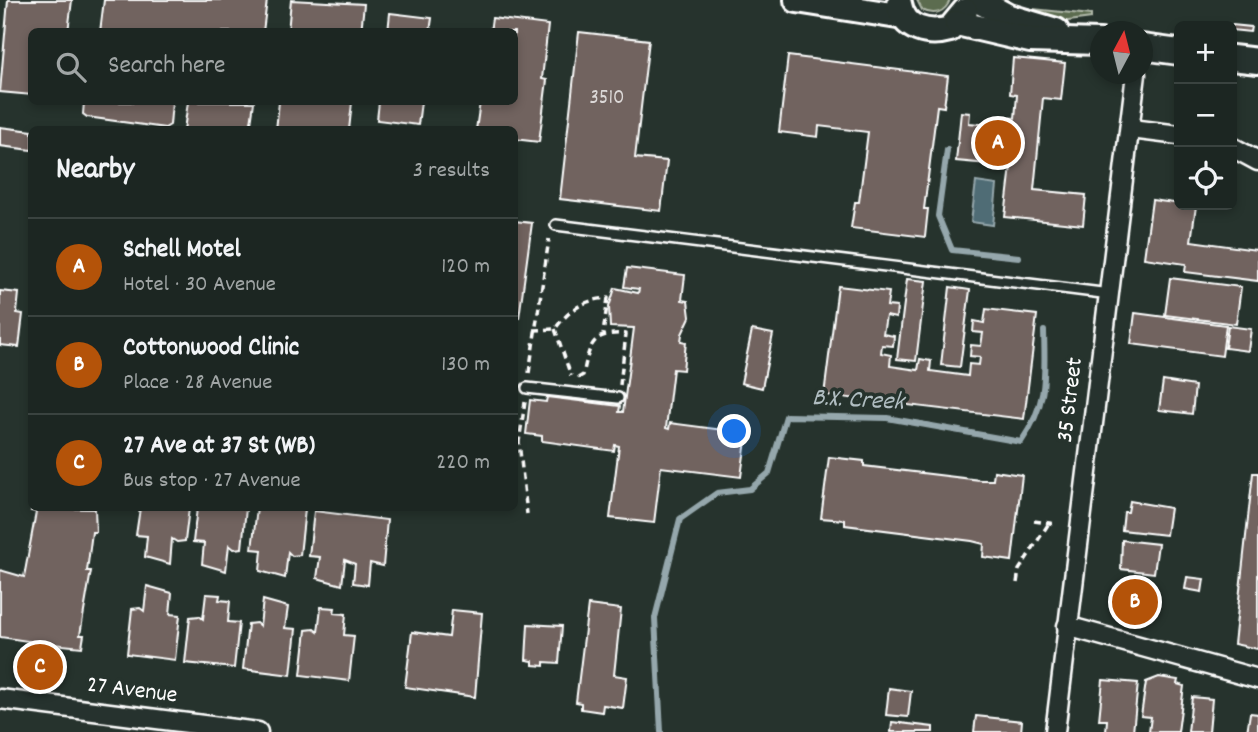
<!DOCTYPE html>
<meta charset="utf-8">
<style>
body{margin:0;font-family:Dekko,sans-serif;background:#252e2a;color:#f1f3f6}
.controls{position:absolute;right:21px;top:21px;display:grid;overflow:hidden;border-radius:10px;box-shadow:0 4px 10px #0003}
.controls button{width:63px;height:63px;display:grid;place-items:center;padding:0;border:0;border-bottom:2px solid #3a4340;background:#1c2622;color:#f1f3f6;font:35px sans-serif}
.compass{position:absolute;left:1090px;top:21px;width:63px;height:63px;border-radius:50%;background:#1c2622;box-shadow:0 4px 10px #0003;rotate:7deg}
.you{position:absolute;left:735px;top:432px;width:24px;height:24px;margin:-18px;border:5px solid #fff;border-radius:50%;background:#1a73e8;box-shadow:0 0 0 10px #1a73e833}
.badge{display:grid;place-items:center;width:46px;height:46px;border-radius:50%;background:#b45309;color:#fff;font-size:23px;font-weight:700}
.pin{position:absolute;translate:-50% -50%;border:4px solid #fff;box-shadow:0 2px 7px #0006}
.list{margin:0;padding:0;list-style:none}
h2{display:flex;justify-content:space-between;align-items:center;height:91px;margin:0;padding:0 28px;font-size:30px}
h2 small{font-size:23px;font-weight:400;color:#a0a5a5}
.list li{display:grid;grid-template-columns:46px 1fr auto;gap:21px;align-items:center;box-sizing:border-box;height:98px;padding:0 28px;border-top:2px solid #3a4340}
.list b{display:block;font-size:26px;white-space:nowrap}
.list p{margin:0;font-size:23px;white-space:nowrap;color:#a0a5a5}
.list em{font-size:23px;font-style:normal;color:#a0a5a5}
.icon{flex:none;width:38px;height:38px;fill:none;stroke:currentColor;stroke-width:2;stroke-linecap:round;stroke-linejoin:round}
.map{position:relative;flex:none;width:1258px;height:732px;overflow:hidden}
.search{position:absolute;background:#1c2622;box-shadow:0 4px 10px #0003;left:28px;top:28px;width:490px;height:77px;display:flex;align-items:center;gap:18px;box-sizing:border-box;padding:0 24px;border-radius:10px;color:#a0a5a5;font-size:26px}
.panel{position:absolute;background:#1c2622;box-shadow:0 4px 10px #0003;left:28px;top:126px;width:490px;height:385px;border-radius:10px}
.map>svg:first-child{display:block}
.green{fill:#5c6c4f;stroke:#aeb6a7;stroke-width:2}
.water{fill:#4f6c75;stroke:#95a7ac;stroke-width:2}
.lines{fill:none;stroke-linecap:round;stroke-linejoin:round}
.stream{stroke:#95a7ac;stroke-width:6}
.building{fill:#71645f;stroke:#fff;stroke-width:2}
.lane-casing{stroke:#fff;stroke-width:14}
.street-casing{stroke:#fff;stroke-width:23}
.secondary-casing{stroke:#fff;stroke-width:30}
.path{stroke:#fff;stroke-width:3.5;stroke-dasharray:7 5;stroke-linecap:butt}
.lane{stroke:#26332d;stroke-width:9}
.street{stroke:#26332d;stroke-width:18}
.secondary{stroke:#26332d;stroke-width:24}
.labels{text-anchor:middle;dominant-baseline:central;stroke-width:7;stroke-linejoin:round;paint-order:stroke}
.number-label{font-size:21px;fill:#dcd8d7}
.street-label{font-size:24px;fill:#fff;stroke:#26332d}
.water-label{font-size:26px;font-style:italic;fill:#b0bdc1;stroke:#26332d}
</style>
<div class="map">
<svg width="1258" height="732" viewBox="0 0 1258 732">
<rect width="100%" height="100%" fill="#26332d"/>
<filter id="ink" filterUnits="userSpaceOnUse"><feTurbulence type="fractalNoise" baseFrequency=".0143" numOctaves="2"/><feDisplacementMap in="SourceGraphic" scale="14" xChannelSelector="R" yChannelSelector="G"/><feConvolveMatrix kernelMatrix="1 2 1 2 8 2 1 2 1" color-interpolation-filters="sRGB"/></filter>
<g filter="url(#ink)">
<g class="green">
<path d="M917,0H950C945,13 934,16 922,10Z"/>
<polygon points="1013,7 1091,15 1091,18 1061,22"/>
</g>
<polygon class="water" points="976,182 997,185 993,225 971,222"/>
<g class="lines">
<g class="stream">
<polyline points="947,150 938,216 952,250 1019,257"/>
<path d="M661,732L655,618L680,519L717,493L750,489L769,473L786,416L887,418L1021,442C1048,403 1045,377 1044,331"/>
</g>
</g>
<g class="building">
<polygon points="8,0 72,0 68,32 32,32 32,95 0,92"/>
<polygon points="104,0 267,0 263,32 100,32"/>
<polygon points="291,0 364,4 361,32 288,32"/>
<polygon points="390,13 432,18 430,32 388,32"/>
<polygon points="492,18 548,25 542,79 547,80 539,142 514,139 514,130 476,130 480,102 514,102 514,32 490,32"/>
<polygon points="1232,25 1251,27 1250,32 1232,30"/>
<polygon points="579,32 649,40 635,158 667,161 661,211 560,199"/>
<polygon points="788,56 948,76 944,107 937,106 924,209 928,209 925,237 851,228 855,202 859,202 868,132 819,126 818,137 779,132"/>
<polygon points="1013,58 1065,63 1061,100 1043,98 1034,190 1086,195 1083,225 1005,217 1011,166 956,161 961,112 970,113 969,123 1001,126 1002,117 1015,118 1017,95 1010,94"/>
<polygon points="84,102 172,102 170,125 165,128 87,117 83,114"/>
<polygon points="188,102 254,102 250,130 184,130"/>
<polygon points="279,102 352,102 349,130 276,130"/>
<polygon points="379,102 421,102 418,125 377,120"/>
<polygon points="0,127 32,131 32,150 0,146"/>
<polygon points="1152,200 1196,206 1191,241 1256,250 1258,244 1258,281 1185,272 1186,264 1144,258"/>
<polygon points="514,221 532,223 519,318 514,318"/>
<polygon points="627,268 685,275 682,300 688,301 690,317 682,334 681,341 686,342 683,370 673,369 666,428 669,429 670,423 747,433 741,477 661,467 654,523 610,518 619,446 615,445 614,451 542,441 542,436 526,434 530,400 546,402 547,397 620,406 619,412 623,412 634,328 610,327 609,307 615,288 638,293 639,289 624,287"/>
<polygon points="1170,278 1241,287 1236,324 1165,315"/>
<polygon points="907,279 926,281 916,361 897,359"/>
<polygon points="838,286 889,292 887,306 897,307 896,318 886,316 883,334 894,336 893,346 882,345 881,353 891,355 890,366 918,370 920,359 931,361 930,371 968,376 969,364 979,365 980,357 970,356 971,345 981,346 983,333 973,332 974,321 984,323 986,309 1037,315 1024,419 824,395"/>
<polygon points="950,287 970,290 960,367 941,365"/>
<polygon points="0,291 19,293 17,313 23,314 19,347 0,345"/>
<polygon points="1135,313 1226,325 1222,356 1131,344"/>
<polygon points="1228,326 1251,329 1248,351 1225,348"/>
<polygon points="752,330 773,334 762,388 741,383"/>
<polygon points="1163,381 1195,386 1192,414 1159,410"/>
<polygon points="829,457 864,461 864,466 980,480 993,480 994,471 1022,475 1012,561 983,557 984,544 972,541 845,525 845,520 821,518"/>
<polygon points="1253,473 1258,473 1258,649 1234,644"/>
<polygon points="1130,501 1170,508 1166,535 1122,530 1124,512 1128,512"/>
<polygon points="32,508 95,509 96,532 92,532 87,571 91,571 80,635 84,635 82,647 53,644 53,649 35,647 35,642 0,637 0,570 24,577 36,512 31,511"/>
<polygon points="140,508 189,508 185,541 177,542 172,539 170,564 145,557 147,536 136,535"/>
<polygon points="197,508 246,508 242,548 234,549 229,545 226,571 202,564 204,543 193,542"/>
<polygon points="257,508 305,509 300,555 292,556 288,552 285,578 260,571 262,550 252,549"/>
<polygon points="314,511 387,520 383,566 370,563 368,585 353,583 355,564 345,560 342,585 317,578 320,557 309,556"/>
<polygon points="1122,540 1158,544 1154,573 1121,569"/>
<polygon points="1187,577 1204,579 1202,592 1185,589"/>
<polygon points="147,586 172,593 170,614 180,615 175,660 127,654 132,609 140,608 144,611"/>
<polygon points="1119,586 1154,590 1151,618 1117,614"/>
<polygon points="206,594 220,595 219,600 230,601 228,622 239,623 234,668 185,663 190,617 199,616 203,619"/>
<polygon points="263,600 288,607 285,628 296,629 291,675 243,669 248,624 256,623 260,626"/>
<polygon points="588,605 621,609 614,675 627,677 623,708 603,705 602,712 581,709 581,703 576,702"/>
<polygon points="321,607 335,608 334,613 346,614 344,635 354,636 349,681 301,675 306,630 314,629 318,632"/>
<polygon points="452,610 482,613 475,697 405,687 412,632 449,637"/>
<polygon points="528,624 562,626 559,663 544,662 544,666 533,665 533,661 526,660"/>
<polygon points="1159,677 1178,680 1177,684 1184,686 1178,732 1149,732 1151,717 1141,716 1146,682"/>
<polygon points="1103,680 1138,683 1133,732 1106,732 1107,720 1099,720"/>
<polygon points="889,688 911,691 908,717 886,715"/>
<polygon points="1192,697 1212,699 1209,732 1188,732"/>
<polygon points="1250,713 1258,714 1258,732 1247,732"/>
<polygon points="976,716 1022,721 1021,732 974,732"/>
<polygon points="892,722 933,727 933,732 891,732"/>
</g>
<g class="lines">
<defs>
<g id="lane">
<polyline points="556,225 1110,294"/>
<polyline points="527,388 618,398"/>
</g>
<g id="street">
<polyline points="1131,129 1179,135"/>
<polyline points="1232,147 1258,161"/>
<polyline points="1067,626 1258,679"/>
<polyline points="0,699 258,732"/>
<polyline points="1055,732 1136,74"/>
</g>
<g id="secondary">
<polyline points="797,0 904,17"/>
<polyline points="977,0 1009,17 1056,31"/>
<path d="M899,4C903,30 929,35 950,29L965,11"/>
<polyline points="957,23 1030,40 1100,42"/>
<polyline points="1142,47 1179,52"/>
<polyline points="1232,58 1258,61"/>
</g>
</defs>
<use href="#lane" class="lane-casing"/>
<use href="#street" class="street-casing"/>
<use href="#secondary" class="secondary-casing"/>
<g class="path">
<polyline points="555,329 571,376"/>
<path d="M534,330L555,329C569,310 583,300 608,298L603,334"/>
<polyline points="529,373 549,239"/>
<path d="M578,378L583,375C590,344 591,332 626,334L620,385"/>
<polyline points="525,402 519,442 527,514"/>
<polyline points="1034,521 1057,524"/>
<polyline points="1017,583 1019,570 1049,523"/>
</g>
<use href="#lane" class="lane"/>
<use href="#street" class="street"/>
<use href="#secondary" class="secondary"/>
</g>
</g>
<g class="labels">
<g class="number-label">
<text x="607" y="99">3510</text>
</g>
<g class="street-label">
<text transform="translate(1071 400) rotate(-83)">35 Street</text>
<text transform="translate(132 691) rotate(7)">27 Avenue</text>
</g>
<g class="water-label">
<text transform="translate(858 401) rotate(3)">B.X. Creek</text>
</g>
</g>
</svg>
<div class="controls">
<button>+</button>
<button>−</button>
<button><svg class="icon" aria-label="locate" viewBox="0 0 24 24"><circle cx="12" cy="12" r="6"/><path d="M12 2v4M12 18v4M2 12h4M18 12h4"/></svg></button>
</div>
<svg class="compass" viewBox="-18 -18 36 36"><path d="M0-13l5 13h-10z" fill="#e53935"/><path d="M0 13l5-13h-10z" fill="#a0a5a5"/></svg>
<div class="you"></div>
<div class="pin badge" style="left:998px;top:143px">A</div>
<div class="pin badge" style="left:1135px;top:602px">B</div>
<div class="pin badge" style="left:40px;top:667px">C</div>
<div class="search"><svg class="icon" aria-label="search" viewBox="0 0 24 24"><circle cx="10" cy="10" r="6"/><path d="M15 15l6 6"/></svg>Search here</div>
<section class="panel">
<h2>Nearby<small>3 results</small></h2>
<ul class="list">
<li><span class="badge">A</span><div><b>Schell Motel</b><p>Hotel · 30 Avenue</p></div><em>120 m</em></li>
<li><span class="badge">B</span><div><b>Cottonwood Clinic</b><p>Place · 28 Avenue</p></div><em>130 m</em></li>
<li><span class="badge">C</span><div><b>27 Ave at 37 St (WB)</b><p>Bus stop · 27 Avenue</p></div><em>220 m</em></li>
</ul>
</section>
</div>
